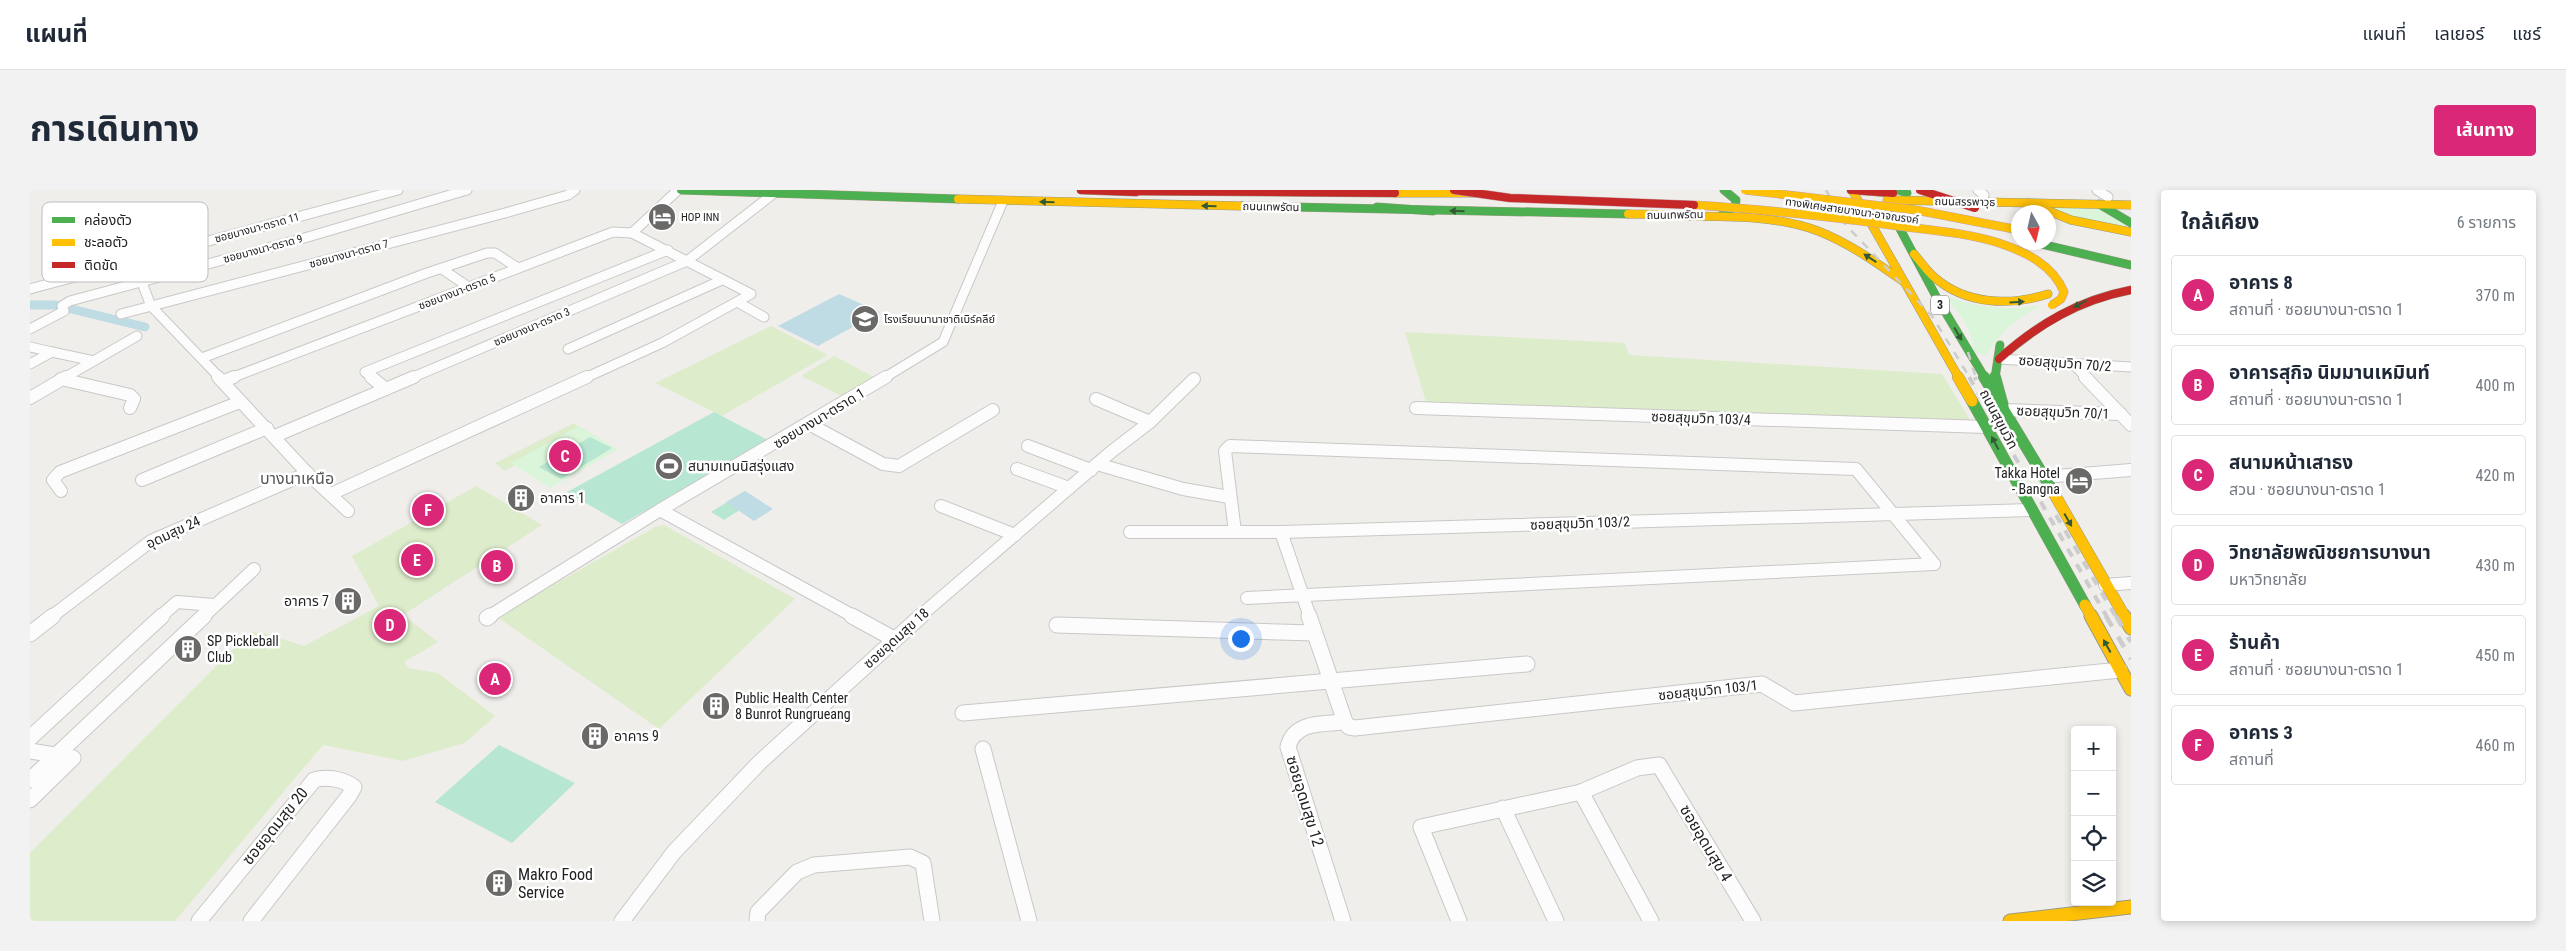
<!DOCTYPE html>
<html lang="th">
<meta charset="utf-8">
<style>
body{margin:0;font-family:"Roboto Condensed","Noto Sans Thai",sans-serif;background:#f2f2f3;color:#1f2937}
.controls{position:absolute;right:15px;bottom:15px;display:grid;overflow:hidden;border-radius:5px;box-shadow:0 2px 8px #0003}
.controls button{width:45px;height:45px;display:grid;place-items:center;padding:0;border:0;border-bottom:1px solid #e0e1e3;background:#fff;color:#1f2937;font:25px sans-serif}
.compass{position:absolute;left:1981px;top:15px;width:45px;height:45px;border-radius:50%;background:#fff;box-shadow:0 2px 8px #0003;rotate:172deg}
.you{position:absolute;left:1210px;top:448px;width:18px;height:18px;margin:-12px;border:4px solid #fff;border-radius:50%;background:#1a73e8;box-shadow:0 0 0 8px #1a73e833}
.badge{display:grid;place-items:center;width:32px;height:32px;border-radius:50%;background:#db2777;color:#fff;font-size:16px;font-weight:700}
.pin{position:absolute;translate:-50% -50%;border:2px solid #fff;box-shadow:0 1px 5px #0006}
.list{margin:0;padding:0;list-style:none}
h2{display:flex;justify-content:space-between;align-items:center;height:65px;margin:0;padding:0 20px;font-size:21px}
h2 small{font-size:16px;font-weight:400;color:#747a83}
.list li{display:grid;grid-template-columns:32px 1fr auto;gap:15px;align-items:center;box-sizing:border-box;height:80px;margin:0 10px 10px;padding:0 10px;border:1px solid #e0e1e3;border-radius:5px}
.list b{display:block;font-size:19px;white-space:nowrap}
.list p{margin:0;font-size:16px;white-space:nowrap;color:#747a83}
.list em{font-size:16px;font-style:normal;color:#747a83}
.icon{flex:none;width:28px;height:28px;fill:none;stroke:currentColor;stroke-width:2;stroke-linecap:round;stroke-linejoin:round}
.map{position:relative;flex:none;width:2101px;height:731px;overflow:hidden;border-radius:5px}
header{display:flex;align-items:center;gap:30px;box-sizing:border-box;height:70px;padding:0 25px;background:#fff;border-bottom:1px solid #e0e1e3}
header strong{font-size:24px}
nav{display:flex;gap:28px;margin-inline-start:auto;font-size:18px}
.intro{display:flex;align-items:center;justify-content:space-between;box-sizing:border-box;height:120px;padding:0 30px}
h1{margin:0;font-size:35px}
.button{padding:12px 22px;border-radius:5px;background:#db2777;color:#fff;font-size:18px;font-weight:700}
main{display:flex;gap:30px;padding:0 30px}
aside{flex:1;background:#fff;border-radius:5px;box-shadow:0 2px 8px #0003}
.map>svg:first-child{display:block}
.grass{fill:#ddeccb}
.park{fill:#daf5da}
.pitch{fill:#b7e6d2}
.water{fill:#bfdbe3}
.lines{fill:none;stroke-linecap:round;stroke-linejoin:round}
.canal{stroke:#bfdbe3;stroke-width:9}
.street-far2-casing{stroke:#c9c8c7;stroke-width:11}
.street-far1-casing{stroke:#c9c8c7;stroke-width:14}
.street-casing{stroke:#c9c8c7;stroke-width:17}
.fast-far1-casing{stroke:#999a82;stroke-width:9}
.fast-casing{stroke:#999a82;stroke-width:12}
.slow-far2-casing{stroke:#999a82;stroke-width:9}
.slow-far1-casing{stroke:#999a82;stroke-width:12}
.slow-casing{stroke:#999a82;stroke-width:15}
.jam-casing{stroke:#999a82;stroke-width:9}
.street-far2{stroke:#fdfcfc;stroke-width:9}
.street-far1{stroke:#fdfcfc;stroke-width:12}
.street{stroke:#fdfcfc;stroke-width:15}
.fast-far1{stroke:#4caf50;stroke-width:8}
.fast{stroke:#4caf50;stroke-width:11}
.slow-far2{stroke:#ffc107;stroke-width:8}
.slow-far1{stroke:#ffc107;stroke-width:11}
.slow{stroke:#ffc107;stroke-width:13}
.jam{stroke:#c62828;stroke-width:8}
.rail-far2{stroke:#ccc;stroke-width:2.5;stroke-dasharray:8 8;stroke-linecap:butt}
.rail-far1{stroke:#ccc;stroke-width:4;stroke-dasharray:9 9;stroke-linecap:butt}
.rail{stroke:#ccc;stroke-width:4.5;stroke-dasharray:12 12;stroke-linecap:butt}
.slow-bridge-casing{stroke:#c5a2ac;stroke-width:9;stroke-linecap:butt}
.jam-bridge-casing{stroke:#c5a2ac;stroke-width:9;stroke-linecap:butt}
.slow-bridge{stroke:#ffc107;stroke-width:8}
.jam-bridge{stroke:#c62828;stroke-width:8}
.oneway{fill:#335a34}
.labels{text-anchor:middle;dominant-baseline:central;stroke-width:5;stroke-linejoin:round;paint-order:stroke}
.far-street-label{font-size:11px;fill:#222;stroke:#fff}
.far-poi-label{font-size:11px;fill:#222;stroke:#fff;text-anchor:start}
.shield{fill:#fff;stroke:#646464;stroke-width:1}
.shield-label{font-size:12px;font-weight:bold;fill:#222}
.street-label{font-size:14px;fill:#222;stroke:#fff}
.poi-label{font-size:14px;fill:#222;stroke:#fff;text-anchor:start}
.quarter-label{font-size:16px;fill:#555;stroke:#fff}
.near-street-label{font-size:16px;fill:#222;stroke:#fff}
.near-poi-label{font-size:16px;fill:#222;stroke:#fff;text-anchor:start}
.key{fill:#fff;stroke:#bdbdbd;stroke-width:1}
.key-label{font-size:14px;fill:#222}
</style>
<header>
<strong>แผนที่</strong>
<nav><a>แผนที่</a><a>เลเยอร์</a><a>แชร์</a></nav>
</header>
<div class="intro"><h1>การเดินทาง</h1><a class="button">เส้นทาง</a></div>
<main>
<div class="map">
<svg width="2101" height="731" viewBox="0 0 2101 731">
<rect width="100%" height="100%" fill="#f0eeeb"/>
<g class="grass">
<polygon points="741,136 798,165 692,226 625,193"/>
<polygon points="1375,142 1595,153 1599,165 1912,184 1942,233 1396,212"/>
<polygon points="804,166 844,187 812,206 771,186"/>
<polygon points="544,233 551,240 474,281 465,273"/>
<polygon points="446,296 512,335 373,425 408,452 374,472 378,478 408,483 465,526 435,553 373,571 293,555 145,731 0,731 0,663 220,442 234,443 274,456 349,416 322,366"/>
<polygon points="634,335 765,409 629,539 467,427 625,337"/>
</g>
<g class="park">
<polygon points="2009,14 2062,16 2101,36 2101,40 2072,35"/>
<path d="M1913,104C1944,118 1979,121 2012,115C1985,130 1973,138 1957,164H1948L1944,161C1942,138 1928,121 1913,104Z"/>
<polygon points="549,236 588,259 520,298 481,273"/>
</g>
<g class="pitch">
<polygon points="684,222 738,250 592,334 537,302"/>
<polygon points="560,247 582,258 531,289 509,277"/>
<polygon points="715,301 727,309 694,330 681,322"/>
<polygon points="469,555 545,593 482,653 405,612"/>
</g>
<g class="water">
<polygon points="809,104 850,122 788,156 748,136"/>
<polygon points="715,301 743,319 724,331 696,312"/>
</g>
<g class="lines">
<polyline class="canal" points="0,115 25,115 115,137"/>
<defs>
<g id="street-far2">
<polyline points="1948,0 1954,5"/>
<polyline points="2067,0 2078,7"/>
<polyline points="108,70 114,98 121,116 190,188"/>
<polyline points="412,79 440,98"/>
<polyline points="0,99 368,0"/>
<polyline points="709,113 734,127"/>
<polyline points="91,124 475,23 538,5 545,0"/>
<polyline points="0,139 34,121 32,116 40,111 271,49 437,0"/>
<polyline points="0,157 22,162"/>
<polyline points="538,159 692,90"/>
<polyline points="172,168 397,83 457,63 465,63 488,78"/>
<polyline points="1969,169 2101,177"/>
<polyline points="2042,173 2057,188"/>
<polyline points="0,174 22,162 64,171"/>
<polyline points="34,188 107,146"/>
<polyline points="201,188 583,42 602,43 648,0"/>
<polyline points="343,188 335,182 638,60"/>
<polyline points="381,188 657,71 743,4"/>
<polyline points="555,188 632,153 721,104 602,43"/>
<polyline points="854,188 913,152 973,11"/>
</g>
<g id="street-far1">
<polyline points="188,187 280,286 318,321"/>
<polyline points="341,187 356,199"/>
<polyline points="2055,187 2101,235"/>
<polyline points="31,189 100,205 104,209 100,218"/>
<polyline points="194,191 204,187"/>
<polyline points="0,208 36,187"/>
<polyline points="1066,209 1120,232"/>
<polyline points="1386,218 1956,237"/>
<polyline points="1975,220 2091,224"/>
<polyline points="779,234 853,274 869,276 963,220"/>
<polyline points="245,246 384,187"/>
<polyline points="998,256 1061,280"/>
<polyline points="1067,274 1153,299 1199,307"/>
<polyline points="987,279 1039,298"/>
<polyline points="2014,287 2101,280"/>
<polyline points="112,290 237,238"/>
<polyline points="31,301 23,290 30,282 210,212"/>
<polyline points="301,304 557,187"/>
<polyline points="911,316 985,345"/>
<polyline points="630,320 825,427"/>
<polyline points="1100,342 1251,342 2001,320"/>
<polyline points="1205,342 1195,261 1200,256 1826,279 1904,374"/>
<polyline points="1251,342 1280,427"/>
<polyline points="2075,395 2101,393"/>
<polyline points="1217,408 1904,374"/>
<polyline points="21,427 121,351 278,283"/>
<polyline points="130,427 147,412 184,415"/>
<polyline points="173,427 224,379"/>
<polyline points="458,427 630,320 856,187"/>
<polyline points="889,427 1081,262 1120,232 1164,189"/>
</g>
<g id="street">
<polyline points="822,426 864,449"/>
<polyline points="1279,426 1315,532 1319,537 1325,538 1732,494 1764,513 2090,480"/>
<polyline points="457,428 460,426"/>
<polyline points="1027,435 1284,443"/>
<polyline points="0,444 23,426"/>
<polyline points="933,523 1497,474"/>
<polyline points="0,548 132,426"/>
<polyline points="953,559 999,731"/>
<polyline points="0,561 43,568 0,610"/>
<polyline points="0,590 174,426"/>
<polyline points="1551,602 1621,731"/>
<polyline points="1473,618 1526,731"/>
<path d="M169,731L284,590C297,586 313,589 324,597L319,606L221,731"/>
<polyline points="592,731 644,662 730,572 891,426"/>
<polyline points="727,731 728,722 767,682 784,675 880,667 893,673 902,731"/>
<path d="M1313,731L1258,557C1264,531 1293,534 1315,532"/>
<polyline points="1429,731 1391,637 1551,602 1607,578 1629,575 1723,731"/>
</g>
<g id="fast-far1">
<polyline points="651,0 928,9"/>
<polyline points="1868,0 1877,3"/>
<polyline points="2069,14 2101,33"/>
<polyline points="1212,16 1598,24"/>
<polyline points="1347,17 1403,21"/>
<polyline points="1861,22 1908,110 1955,188"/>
<polyline points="1693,23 1705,17 1706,10 1694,0"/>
<polyline points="2002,52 2101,75"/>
<polyline points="1965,188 1970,155"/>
</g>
<g id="fast">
<polyline points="1954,187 2022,300"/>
<polyline points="1965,187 1973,216"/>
<polyline points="1942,211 2055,415"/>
</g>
<g id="slow-far2">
<polyline points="1822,0 1929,188"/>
<polyline points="1847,0 1849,2"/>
<polyline points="1365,3 1447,3"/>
<polyline points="928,9 1212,16"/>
<polyline points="1857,10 2101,15"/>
<polyline points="1999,13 2041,30 2101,42"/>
<polyline points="1598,24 1661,25"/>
<path d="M1644,26C1692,27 1743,24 1788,41C1819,53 1847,73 1874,92"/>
<path d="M1884,64C1891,72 1897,81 1904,87C1936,115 1980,116 2018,104"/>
</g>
<g id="slow-far1">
<polyline points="1928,187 1942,211"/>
<polyline points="2022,300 2095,427"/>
<polyline points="2055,415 2062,427"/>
</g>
<g id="slow">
<polyline points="2061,426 2101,499"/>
<polyline points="2094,426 2101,438"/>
<polyline points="1980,731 2101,717"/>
</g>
<g id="jam">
<polyline points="1051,0 1106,2"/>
<polyline points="1821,0 1863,3"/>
<polyline points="1091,1 1365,3"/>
<path d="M1969,169C2008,134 2049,110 2101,100"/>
</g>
</defs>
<use href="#street-far2" class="street-far2-casing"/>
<use href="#street-far1" class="street-far1-casing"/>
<use href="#street" class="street-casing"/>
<use href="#fast-far1" class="fast-far1-casing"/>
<use href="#fast" class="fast-casing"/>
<use href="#slow-far2" class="slow-far2-casing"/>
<use href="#slow-far1" class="slow-far1-casing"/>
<use href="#slow" class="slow-casing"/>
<use href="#jam" class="jam-casing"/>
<use href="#street-far2" class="street-far2"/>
<use href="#street-far1" class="street-far1"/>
<use href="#street" class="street"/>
<use href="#fast-far1" class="fast-far1"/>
<use href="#fast" class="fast"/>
<use href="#slow-far2" class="slow-far2"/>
<use href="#slow-far1" class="slow-far1"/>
<use href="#slow" class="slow"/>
<use href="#jam" class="jam"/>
<g class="rail-far2">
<polyline points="1796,0 1815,34 1902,126 1940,188"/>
<polyline points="1938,162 1946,188"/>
</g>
<g class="rail-far1">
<polyline points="1939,187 2077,427"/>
<polyline points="1945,187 1946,190"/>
<polyline points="2026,325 2086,427"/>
</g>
<g class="rail">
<polyline points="2076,426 2101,469"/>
<polyline points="2086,426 2101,452"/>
</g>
<defs>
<g id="slow-bridge">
<polyline points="1715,0 1886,20 1989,40"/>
<path d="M1664,15C1730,19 1795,26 1861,35C1897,40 1935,42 1969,53C1996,62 2023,75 2034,102L2031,109L2022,115"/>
</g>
<g id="jam-bridge">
<polyline points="1424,0 1480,8 1664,15"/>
<polyline points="1890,0 1945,18"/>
</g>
</defs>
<use href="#slow-bridge" class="slow-bridge-casing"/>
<use href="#jam-bridge" class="jam-bridge-casing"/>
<use href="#slow-bridge" class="slow-bridge"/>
<use href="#jam-bridge" class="jam-bridge"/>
</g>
<defs><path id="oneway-solid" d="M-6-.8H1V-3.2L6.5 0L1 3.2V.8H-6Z" transform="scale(1.25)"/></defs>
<g class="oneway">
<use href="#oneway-solid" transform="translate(1017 12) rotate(-179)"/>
<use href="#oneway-solid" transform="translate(1179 16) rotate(-179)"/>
<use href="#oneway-solid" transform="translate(1427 21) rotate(-179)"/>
<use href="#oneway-solid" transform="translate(1840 68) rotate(-147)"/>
<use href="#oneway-solid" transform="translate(1987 112) rotate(-3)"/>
<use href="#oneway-solid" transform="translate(2050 114) rotate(152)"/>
<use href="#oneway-solid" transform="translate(1928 144) rotate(59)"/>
<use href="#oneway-solid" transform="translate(1965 253) rotate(-118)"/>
<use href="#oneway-solid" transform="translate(2038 330) rotate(60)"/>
<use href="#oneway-solid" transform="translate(2077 456) rotate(-119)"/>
</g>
<defs>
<symbol id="hotel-disc" viewBox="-11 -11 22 22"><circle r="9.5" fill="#6a6968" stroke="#fff"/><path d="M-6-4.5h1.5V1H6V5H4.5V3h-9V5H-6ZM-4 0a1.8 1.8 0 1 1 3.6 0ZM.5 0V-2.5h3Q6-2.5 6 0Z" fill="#fff"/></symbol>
<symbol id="school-disc" viewBox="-11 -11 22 22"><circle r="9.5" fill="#6a6968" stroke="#fff"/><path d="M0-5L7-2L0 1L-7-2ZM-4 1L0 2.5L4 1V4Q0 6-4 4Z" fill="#fff"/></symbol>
<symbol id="stadium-disc" viewBox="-11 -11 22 22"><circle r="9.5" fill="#6a6968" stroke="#fff"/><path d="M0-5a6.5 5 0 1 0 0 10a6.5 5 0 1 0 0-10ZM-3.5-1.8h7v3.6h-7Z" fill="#fff"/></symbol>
<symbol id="building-disc" viewBox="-11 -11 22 22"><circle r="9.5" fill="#6a6968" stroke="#fff"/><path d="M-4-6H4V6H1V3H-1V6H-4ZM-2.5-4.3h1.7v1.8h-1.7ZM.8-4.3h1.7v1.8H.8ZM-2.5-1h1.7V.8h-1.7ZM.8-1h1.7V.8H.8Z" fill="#fff"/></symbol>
</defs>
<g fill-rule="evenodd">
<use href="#hotel-disc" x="616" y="11" width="32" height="32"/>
<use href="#school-disc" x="819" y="113" width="32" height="32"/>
<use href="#stadium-disc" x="623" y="260" width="32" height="32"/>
<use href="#hotel-disc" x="2033" y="275" width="32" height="32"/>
<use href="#building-disc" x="475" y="292" width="32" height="32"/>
<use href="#building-disc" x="302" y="395" width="32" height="32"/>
<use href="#building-disc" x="142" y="443" width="32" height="32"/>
<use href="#building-disc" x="670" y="500" width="32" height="32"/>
<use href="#building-disc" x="549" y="530" width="32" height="32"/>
<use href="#building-disc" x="453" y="677" width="32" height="32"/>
</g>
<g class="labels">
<g class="far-street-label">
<text transform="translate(1935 12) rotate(1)">ถนนสรรพาวุธ</text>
<text transform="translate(1241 17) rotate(1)">ถนนเทพรัตน</text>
<text transform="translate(1822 21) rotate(8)">ทางพิเศษสายบางนา-อาจณรงค์</text>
<text transform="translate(1645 25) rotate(-1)">ถนนเทพรัตน</text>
<text transform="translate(227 38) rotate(-15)">ซอยบางนา-ตราด 11</text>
<text transform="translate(233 59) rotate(-15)">ซอยบางนา-ตราด 9</text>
<text transform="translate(319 64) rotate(-15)">ซอยบางนา-ตราด 7</text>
<text transform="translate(427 102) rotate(-21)">ซอยบางนา-ตราด 5</text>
<text transform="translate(502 137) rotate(-23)">ซอยบางนา-ตราด 3</text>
</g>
<g class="far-poi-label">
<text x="651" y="27">HOP INN</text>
<text x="854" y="129">โรงเรียนนานาชาติเบิร์คลีย์</text>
</g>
<rect class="shield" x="1901" y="105.5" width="18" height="19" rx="4"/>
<g class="shield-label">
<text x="1910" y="115">3</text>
</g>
<g class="street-label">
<text transform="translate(2035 173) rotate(4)">ซอยสุขุมวิท 70/2</text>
<text transform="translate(2033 222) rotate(2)">ซอยสุขุมวิท 70/1</text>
<text transform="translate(789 228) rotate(-31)">ซอยบางนา-ตราด 1</text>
<text transform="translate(1671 228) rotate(2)">ซอยสุขุมวิท 103/4</text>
<text transform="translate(1969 229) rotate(62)">ถนนสุขุมวิท</text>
<text transform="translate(1550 333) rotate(-2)">ซอยสุขุมวิท 103/2</text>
<text transform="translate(143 342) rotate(-25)">อุดมสุข 24</text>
<text transform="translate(866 448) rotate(-42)">ซอยอุดมสุข 18</text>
<text transform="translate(1678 500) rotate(-6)">ซอยสุขุมวิท 103/1</text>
</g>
<g class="poi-label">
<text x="658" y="276">สนามเทนนิสรุ่งแสง</text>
<text x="2030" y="283" text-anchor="end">Takka Hotel<tspan x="2030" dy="16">- Bangna</tspan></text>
<text x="510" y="308">อาคาร 1</text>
<text x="299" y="411" text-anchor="end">อาคาร 7</text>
<text x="177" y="451">SP Pickleball<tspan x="177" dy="16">Club</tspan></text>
<text x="705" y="508">Public Health Center<tspan x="705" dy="16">8 Bunrot Rungrueang</tspan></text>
<text x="584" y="546">อาคาร 9</text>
</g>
<g class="quarter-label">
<text x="267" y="288">บางนาเหนือ</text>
</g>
<g class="near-street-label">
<text transform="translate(1275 611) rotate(73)">ซอยอุดมสุข 12</text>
<text transform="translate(245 636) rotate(-51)">ซอยอุดมสุข 20</text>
<text transform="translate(1676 653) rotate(59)">ซอยอุดมสุข 4</text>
</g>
<g class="near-poi-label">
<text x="488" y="684">Makro Food<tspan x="488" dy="18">Service</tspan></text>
</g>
</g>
<rect x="12" y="12" width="166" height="80" rx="8" class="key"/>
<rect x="22" y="27" width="23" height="6" fill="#4caf50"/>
<rect x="22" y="49" width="23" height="7" fill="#ffc107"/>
<rect x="22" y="72" width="23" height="6" fill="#c62828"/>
<g class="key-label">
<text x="54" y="35">คล่องตัว</text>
<text x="54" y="57">ชะลอตัว</text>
<text x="54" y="80">ติดขัด</text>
</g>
</svg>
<div class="controls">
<button>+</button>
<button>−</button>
<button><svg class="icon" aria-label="locate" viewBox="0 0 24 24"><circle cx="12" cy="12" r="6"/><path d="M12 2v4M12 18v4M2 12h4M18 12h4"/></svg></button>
<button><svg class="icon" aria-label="layers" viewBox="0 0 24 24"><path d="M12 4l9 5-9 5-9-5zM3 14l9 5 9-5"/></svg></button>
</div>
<svg class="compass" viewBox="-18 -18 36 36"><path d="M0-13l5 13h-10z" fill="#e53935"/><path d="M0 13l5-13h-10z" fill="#747a83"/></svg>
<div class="you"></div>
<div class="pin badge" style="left:465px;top:489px">A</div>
<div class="pin badge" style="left:467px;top:376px">B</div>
<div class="pin badge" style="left:535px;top:266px">C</div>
<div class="pin badge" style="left:360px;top:435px">D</div>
<div class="pin badge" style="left:387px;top:370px">E</div>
<div class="pin badge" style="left:398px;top:320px">F</div>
</div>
<aside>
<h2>ใกล้เคียง<small>6 รายการ</small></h2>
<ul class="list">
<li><span class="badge">A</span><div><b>อาคาร 8</b><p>สถานที่ · ซอยบางนา-ตราด 1</p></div><em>370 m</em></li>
<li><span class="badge">B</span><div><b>อาคารสุกิจ นิมมานเหมินท์</b><p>สถานที่ · ซอยบางนา-ตราด 1</p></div><em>400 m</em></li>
<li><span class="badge">C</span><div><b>สนามหน้าเสาธง</b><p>สวน · ซอยบางนา-ตราด 1</p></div><em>420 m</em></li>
<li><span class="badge">D</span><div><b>วิทยาลัยพณิชยการบางนา</b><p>มหาวิทยาลัย</p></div><em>430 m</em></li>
<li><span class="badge">E</span><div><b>ร้านค้า</b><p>สถานที่ · ซอยบางนา-ตราด 1</p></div><em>450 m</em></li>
<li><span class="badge">F</span><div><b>อาคาร 3</b><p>สถานที่</p></div><em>460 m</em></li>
</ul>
</aside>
</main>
